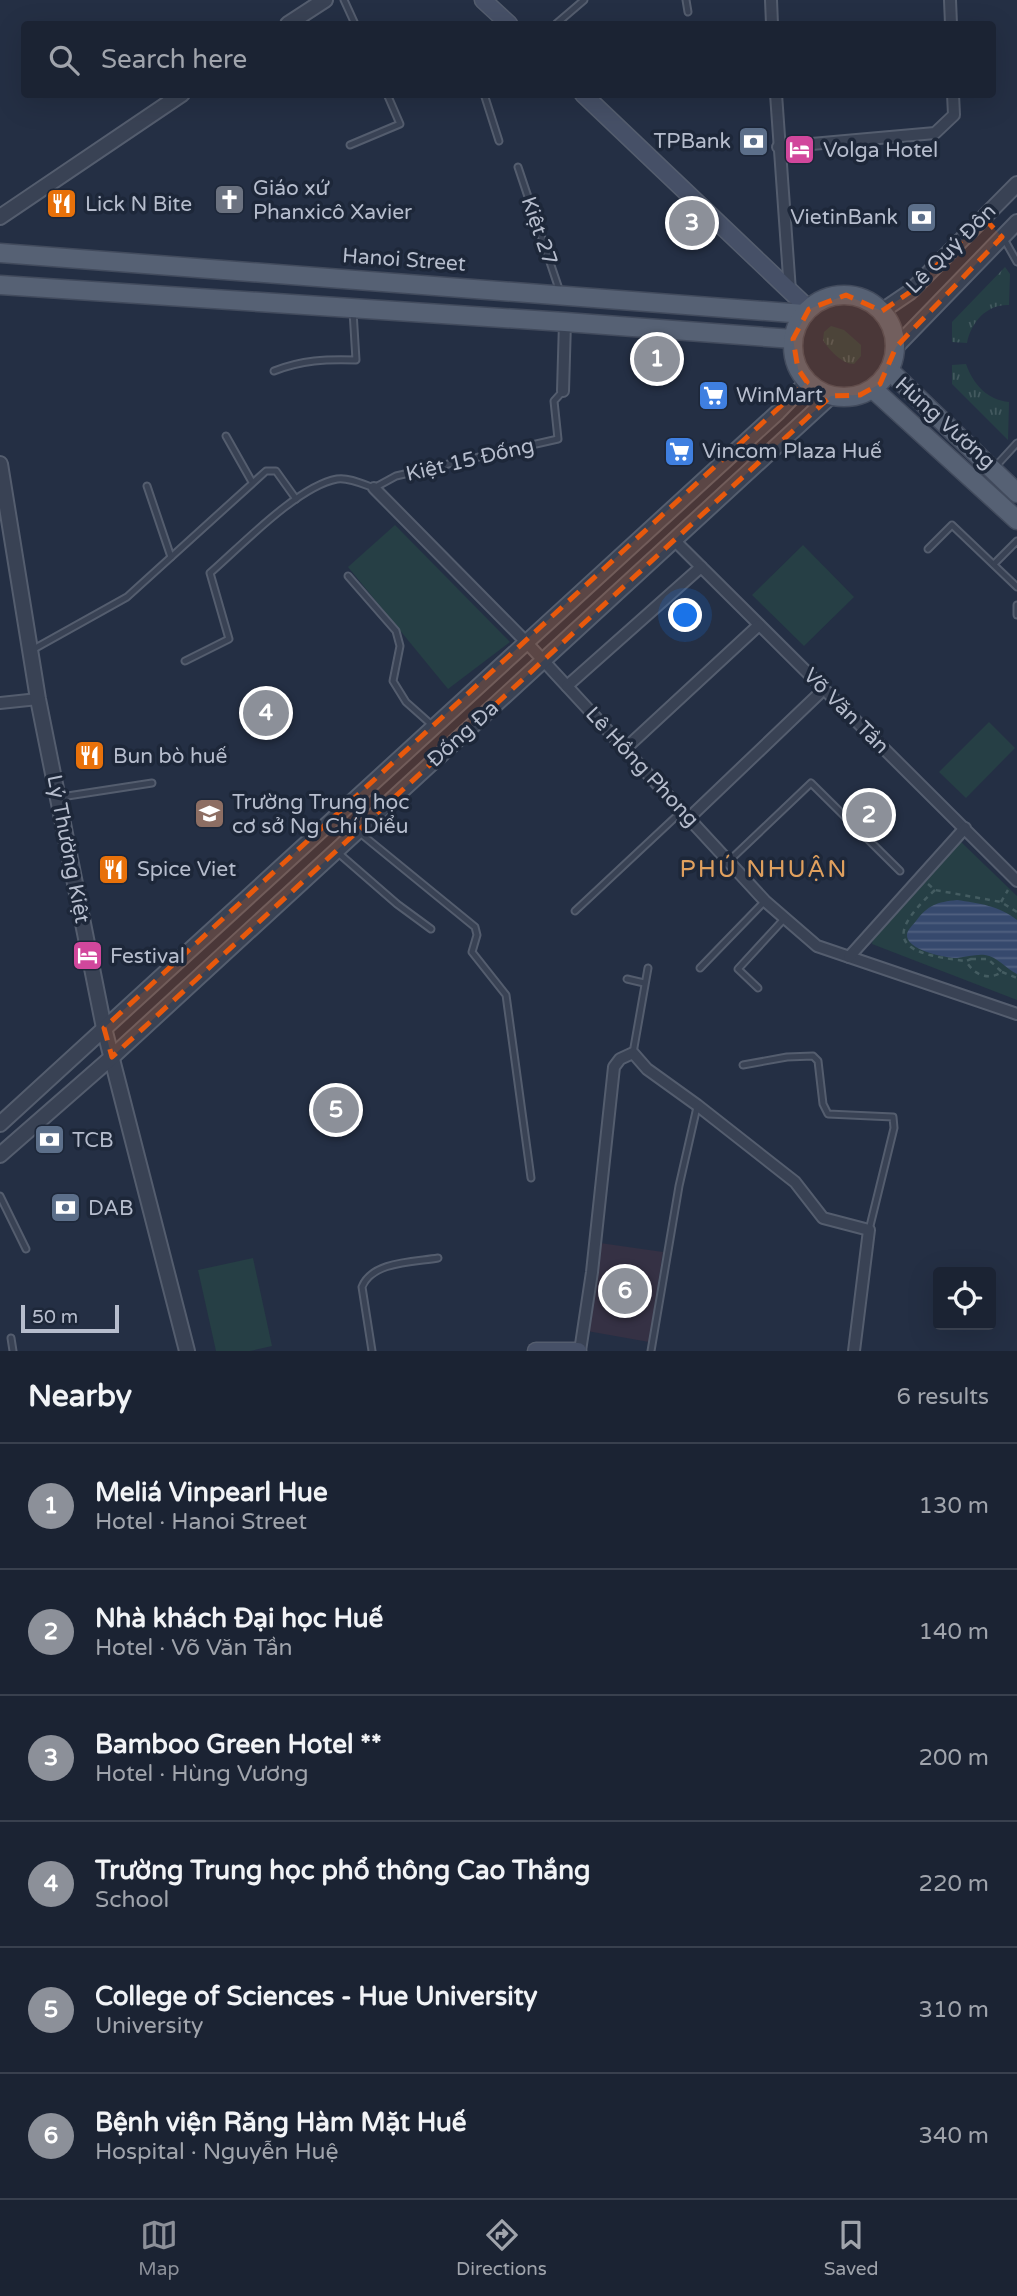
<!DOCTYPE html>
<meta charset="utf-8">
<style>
body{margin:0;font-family:"Varela Round",sans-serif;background:#282f3f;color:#f1f3f6}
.controls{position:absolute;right:21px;bottom:21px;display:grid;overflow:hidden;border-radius:7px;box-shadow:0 7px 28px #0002}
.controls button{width:63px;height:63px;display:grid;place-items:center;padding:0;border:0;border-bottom:2px solid #39404e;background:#1b2333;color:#f1f3f6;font:35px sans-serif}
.scale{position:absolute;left:21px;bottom:18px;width:98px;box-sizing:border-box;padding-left:7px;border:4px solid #b6bdcd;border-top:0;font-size:19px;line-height:24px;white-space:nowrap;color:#b6bdcd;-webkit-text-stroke:5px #1d2739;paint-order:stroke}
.you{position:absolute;left:686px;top:616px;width:24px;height:24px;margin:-18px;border:5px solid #fff;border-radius:50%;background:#1a73e8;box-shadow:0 0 0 10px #1a73e833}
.badge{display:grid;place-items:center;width:46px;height:46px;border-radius:50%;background:#8c9099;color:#fff;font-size:23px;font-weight:700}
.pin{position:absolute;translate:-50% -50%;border:4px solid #fff;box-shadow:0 2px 7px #0006}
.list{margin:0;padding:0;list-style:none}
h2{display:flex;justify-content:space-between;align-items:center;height:91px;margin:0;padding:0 28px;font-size:30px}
h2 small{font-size:23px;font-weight:400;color:#a0a4ac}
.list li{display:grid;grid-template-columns:46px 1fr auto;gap:21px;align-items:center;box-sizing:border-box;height:126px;padding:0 28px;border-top:2px solid #39404e}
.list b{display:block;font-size:26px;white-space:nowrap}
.list p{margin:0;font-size:23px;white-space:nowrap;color:#a0a4ac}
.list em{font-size:23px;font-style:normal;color:#a0a4ac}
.icon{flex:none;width:38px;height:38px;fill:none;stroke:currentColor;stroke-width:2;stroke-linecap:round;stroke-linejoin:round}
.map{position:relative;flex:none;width:1017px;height:1351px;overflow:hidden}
.search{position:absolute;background:#1b2333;box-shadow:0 7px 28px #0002;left:21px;right:21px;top:21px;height:77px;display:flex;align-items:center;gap:18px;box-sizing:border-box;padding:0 24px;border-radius:7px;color:#a0a4ac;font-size:26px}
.sheet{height:847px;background:#1b2333}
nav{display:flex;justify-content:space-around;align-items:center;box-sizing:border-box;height:98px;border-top:2px solid #39404e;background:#1b2333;font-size:19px;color:#a0a4ac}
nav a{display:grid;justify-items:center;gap:4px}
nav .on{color:#8c9099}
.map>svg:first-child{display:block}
.medical{fill:#353144}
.grass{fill:url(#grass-tufts)}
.green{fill:#263f45}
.water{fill:url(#water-rules)}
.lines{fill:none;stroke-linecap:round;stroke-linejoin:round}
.service-casing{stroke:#545d6e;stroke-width:9}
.minor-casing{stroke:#545d6e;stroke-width:14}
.tertiary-casing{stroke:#545d6e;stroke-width:18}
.secondary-casing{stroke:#545d6e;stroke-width:19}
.primary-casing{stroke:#424b5d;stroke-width:21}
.path{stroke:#445c61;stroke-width:2.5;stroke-dasharray:5 5;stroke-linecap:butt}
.service{stroke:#394254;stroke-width:5}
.minor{stroke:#394254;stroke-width:10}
.tertiary{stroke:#394254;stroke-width:14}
.secondary{stroke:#465067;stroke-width:16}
.primary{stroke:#566174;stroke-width:18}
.marked{fill:#e8590c;fill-opacity:0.2;stroke:#e8590c;stroke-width:5;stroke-dasharray:14 9;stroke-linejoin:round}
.labels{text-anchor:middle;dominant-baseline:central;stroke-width:7;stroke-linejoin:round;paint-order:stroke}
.poi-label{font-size:21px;fill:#b6bdcd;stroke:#1d2739;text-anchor:start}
.street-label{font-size:21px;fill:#b6bdcd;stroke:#1d2739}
.quarter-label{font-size:24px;letter-spacing:2px;fill:#e0a05e;stroke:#1d2739}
</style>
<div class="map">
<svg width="1017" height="1351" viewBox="0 0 1017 1351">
<defs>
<pattern id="grass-tufts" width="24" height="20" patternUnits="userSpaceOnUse" patternTransform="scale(1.75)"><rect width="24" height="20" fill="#263f45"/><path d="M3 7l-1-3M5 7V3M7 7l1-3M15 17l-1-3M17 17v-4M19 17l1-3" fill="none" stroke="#43595f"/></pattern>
<pattern id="water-rules" width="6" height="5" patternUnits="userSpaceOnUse" patternTransform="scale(1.75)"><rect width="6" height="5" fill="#36496d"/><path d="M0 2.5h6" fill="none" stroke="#516181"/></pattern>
</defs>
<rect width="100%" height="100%" fill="#242f44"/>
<polygon class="medical" points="600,1243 663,1252 649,1342 587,1331"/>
<g class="grass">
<path d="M1005,267L1010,274L1009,305C987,304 971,322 967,343L952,342V322Z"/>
<path d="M831,326L844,330L861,345V356L854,364C842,364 829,350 823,340L824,332Z"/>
<path d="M966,364C973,384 987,400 1009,402L1008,440L952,384V365Z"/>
</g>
<g class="green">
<polygon points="395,525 510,642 448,689 348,567"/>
<polygon points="803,545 854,597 804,646 752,595"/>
<polygon points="989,722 1015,748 966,798 939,772"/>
<polygon points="960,841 1017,896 1017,1000 872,944 873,938"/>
<polygon points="253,1258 272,1346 250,1351 216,1351 198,1270"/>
</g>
<path class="water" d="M957,900C978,903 1000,906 1017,920V974C1006,969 997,956 985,955C976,954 966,957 957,958C946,958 905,950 907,934C908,929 913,925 916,921C928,905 937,902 957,900Z"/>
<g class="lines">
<defs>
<g id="service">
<polyline points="344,0 355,24"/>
<polyline points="686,0 688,12"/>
<polyline points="556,24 584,0"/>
<polyline points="484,94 499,141"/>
<polyline points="350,145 400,124 387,94"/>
<polyline points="518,167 560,292"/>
<polyline points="1004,239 1017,262"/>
<path d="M274,371C302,360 326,359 356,360L353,311"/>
<polyline points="226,436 252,482"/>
<polyline points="996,466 1017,443"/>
<polyline points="147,486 171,557"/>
<polyline points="928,549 952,525 1017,587"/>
<polyline points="994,564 1017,541"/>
<polyline points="348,576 396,631 400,646 393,681 406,702 433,726"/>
<polyline points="1017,605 1017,615"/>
<polyline points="32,650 127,597 266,471 276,471 296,499"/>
<path d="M185,661L229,639L210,573C241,546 298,486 337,479C348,477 363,484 374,488L396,476L558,439L554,401L563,391"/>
<polyline points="61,797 152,783"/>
<polyline points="360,833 475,927 477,935 472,952 506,995 531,1178"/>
<polyline points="336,851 397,904 431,929"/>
<polyline points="729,861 811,783 900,871"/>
<polyline points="575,911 683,810"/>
<polyline points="700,968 765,901"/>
<polyline points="627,979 644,983"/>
<polyline points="758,988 738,969 784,919"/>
<polyline points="633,1053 648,968"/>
<polyline points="743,1065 787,1057 813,1056 818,1061 823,1104 828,1114 893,1117 894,1128 869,1230"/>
<polyline points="0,1196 26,1249"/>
<polyline points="11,1338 13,1351"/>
<path d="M372,1351L362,1287C372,1261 415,1262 438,1258"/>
<polyline points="651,1351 679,1186 697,1107"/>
</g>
<g id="minor">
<polyline points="771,0 772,24"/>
<polyline points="950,0 951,24"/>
<polyline points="776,94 790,291"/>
<polyline points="778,147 935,133 954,115 953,94"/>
<polyline points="563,391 565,322"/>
<polyline points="374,488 528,644 765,901 817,946 1017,1014"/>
<polyline points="675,541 1017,881"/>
<polyline points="567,686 701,567"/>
<polyline points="0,703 38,699"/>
<polyline points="626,748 759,625"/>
<polyline points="690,817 824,689"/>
<polyline points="849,957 965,828"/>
<polyline points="580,1351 592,1272 614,1067 620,1059 633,1053 647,1069 697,1105 795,1182 823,1218 869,1230 854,1351"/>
</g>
<g id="tertiary">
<polyline points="288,24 325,0"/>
<polyline points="0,217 182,94"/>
<polyline points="882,311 910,292 1017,184"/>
<polyline points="896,347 1017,222"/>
<polyline points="0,464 38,699 104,1028 187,1351"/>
<polyline points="0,1124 778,412 807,382"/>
<polyline points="0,1155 112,1057 831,396"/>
</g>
<g id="secondary">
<polyline points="483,0 509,24"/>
<polyline points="583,94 809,309"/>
<polyline points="536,1351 578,1351"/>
</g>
<g id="primary">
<polyline points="0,253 804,314"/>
<polyline points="0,285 565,322 793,339"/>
<circle cx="844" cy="346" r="51"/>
<polyline points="889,370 1017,493"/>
<polyline points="873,389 1017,520"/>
</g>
</defs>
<use href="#service" class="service-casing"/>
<use href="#minor" class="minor-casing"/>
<use href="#tertiary" class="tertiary-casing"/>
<use href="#secondary" class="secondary-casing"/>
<use href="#primary" class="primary-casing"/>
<g class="path">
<polyline points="928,884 935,890 1001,902 1017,912"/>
<path d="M935,890C879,941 903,954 966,961"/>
<polyline points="1001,902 1008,890"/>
<path d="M971,959H988L1002,972C988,981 974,975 966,961Z"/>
<polyline points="1002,972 1017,978"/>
</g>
<use href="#service" class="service"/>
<use href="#minor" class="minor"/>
<use href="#tertiary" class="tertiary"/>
<use href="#secondary" class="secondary"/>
<use href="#primary" class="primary"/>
</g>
<path class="marked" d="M984,218L1002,237L896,347L880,384L860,395L831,396L112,1057L104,1028L807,382L798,369L793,339L809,309L846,295L882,311L910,292Z"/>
<defs>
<symbol id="bank-square" viewBox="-11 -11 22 22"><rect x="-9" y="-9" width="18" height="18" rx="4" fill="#5c6f8a" stroke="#1d2739"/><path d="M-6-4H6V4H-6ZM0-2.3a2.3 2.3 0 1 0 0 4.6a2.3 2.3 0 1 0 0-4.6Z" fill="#fff"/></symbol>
<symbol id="hotel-square" viewBox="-11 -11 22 22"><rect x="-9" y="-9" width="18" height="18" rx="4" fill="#d1479c" stroke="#1d2739"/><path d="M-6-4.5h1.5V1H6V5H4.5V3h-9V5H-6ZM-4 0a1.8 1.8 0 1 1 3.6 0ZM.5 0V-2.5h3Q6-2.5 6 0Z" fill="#fff"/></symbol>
<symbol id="church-square" viewBox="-11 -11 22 22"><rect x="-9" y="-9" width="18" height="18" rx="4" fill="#6b7280" stroke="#1d2739"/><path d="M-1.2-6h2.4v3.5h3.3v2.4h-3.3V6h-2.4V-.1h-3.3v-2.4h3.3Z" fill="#fff"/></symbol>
<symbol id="restaurant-square" viewBox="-11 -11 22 22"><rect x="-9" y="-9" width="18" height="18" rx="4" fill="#e8710a" stroke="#1d2739"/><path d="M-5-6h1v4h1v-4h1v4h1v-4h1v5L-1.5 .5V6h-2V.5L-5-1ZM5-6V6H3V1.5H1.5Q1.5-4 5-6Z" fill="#fff"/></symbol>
<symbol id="supermarket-square" viewBox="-11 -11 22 22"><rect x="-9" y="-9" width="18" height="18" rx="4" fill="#3f7fe0" stroke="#1d2739"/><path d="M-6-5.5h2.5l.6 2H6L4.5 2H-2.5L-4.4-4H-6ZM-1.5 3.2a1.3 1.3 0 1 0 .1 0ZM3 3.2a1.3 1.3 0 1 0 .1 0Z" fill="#fff"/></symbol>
<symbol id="school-square" viewBox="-11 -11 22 22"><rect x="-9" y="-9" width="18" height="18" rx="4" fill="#8d6e63" stroke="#1d2739"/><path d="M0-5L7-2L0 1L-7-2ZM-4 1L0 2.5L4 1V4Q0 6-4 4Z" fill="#fff"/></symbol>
</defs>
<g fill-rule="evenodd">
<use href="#bank-square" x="736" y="124" width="35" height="35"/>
<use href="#hotel-square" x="782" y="132" width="35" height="35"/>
<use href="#church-square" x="212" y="182" width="35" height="35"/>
<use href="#restaurant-square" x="44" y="186" width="35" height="35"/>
<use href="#bank-square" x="904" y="200" width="35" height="35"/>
<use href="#supermarket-square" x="696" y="378" width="35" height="35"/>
<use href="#supermarket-square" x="662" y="434" width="35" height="35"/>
<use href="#restaurant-square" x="72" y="738" width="35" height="35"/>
<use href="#school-square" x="192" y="796" width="35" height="35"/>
<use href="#restaurant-square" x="96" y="852" width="35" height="35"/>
<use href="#hotel-square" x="70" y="938" width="35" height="35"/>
<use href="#bank-square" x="32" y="1122" width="35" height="35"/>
<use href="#bank-square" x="48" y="1190" width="35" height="35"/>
</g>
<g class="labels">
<g class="poi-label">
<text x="731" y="141" text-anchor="end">TPBank</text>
<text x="823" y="150">Volga Hotel</text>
<text x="253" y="188">Giáo xứ<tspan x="253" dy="24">Phanxicô Xavier</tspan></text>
<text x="85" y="204">Lick N Bite</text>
<text x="898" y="217" text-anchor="end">VietinBank</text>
<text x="736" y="395">WinMart</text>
<text x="702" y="451">Vincom Plaza Huế</text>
<text x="113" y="756">Bun bò huế</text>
<text x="232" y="802">Trường Trung học<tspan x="232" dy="24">cơ sở Ng Chí Diểu</tspan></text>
<text x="137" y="869">Spice Viet</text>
<text x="110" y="956">Festival</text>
<text x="72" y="1140">TCB</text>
<text x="88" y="1208">DAB</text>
</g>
<g class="street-label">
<text transform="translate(539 231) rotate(71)">Kiệt 27</text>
<text transform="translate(951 249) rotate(-45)">Lê Quý Đôn</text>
<text transform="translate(404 260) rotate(4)">Hanoi Street</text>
<text transform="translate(945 423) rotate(42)">Hùng Vương</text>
<text transform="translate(470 460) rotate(-13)">Kiệt 15 Đống</text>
<text transform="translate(846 711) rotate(45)">Võ Văn Tần</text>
<text transform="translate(463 734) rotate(-42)">Đống Đa</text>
<text transform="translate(642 767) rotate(47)">Lê Hồng Phong</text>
<text transform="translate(68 849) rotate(79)">Lý Thường Kiệt</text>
</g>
<g class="quarter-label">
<text x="764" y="869">PHÚ NHUẬN</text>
</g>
</g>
</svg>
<div class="controls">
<button><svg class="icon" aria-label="locate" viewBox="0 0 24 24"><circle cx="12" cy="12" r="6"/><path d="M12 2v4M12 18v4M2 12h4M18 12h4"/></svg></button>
</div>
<div class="scale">50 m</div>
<div class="you"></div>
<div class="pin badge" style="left:657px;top:359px">1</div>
<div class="pin badge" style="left:869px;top:815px">2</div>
<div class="pin badge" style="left:692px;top:223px">3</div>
<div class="pin badge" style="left:266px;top:713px">4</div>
<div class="pin badge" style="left:336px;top:1110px">5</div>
<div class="pin badge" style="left:625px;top:1291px">6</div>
<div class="search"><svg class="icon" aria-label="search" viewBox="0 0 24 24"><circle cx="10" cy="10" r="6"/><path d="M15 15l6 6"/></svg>Search here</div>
</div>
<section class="sheet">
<h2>Nearby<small>6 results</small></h2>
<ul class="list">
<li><span class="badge">1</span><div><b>Meliá Vinpearl Hue</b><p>Hotel · Hanoi Street</p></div><em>130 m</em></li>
<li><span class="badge">2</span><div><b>Nhà khách Đại học Huế</b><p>Hotel · Võ Văn Tần</p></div><em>140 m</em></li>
<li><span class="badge">3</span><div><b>Bamboo Green Hotel **</b><p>Hotel · Hùng Vương</p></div><em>200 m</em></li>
<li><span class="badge">4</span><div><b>Trường Trung học phổ thông Cao Thắng</b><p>School</p></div><em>220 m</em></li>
<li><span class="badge">5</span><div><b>College of Sciences - Hue University</b><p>University</p></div><em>310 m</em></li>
<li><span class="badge">6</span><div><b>Bệnh viện Răng Hàm Mặt Huế</b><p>Hospital · Nguyễn Huệ</p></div><em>340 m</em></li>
</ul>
</section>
<nav>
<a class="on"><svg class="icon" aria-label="map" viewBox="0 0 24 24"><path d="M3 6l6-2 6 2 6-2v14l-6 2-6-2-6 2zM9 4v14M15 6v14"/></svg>Map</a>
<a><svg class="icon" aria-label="directions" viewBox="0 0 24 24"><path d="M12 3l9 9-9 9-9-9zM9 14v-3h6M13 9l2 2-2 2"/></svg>Directions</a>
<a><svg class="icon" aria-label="saved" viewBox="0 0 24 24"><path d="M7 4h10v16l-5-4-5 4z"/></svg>Saved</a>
</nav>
